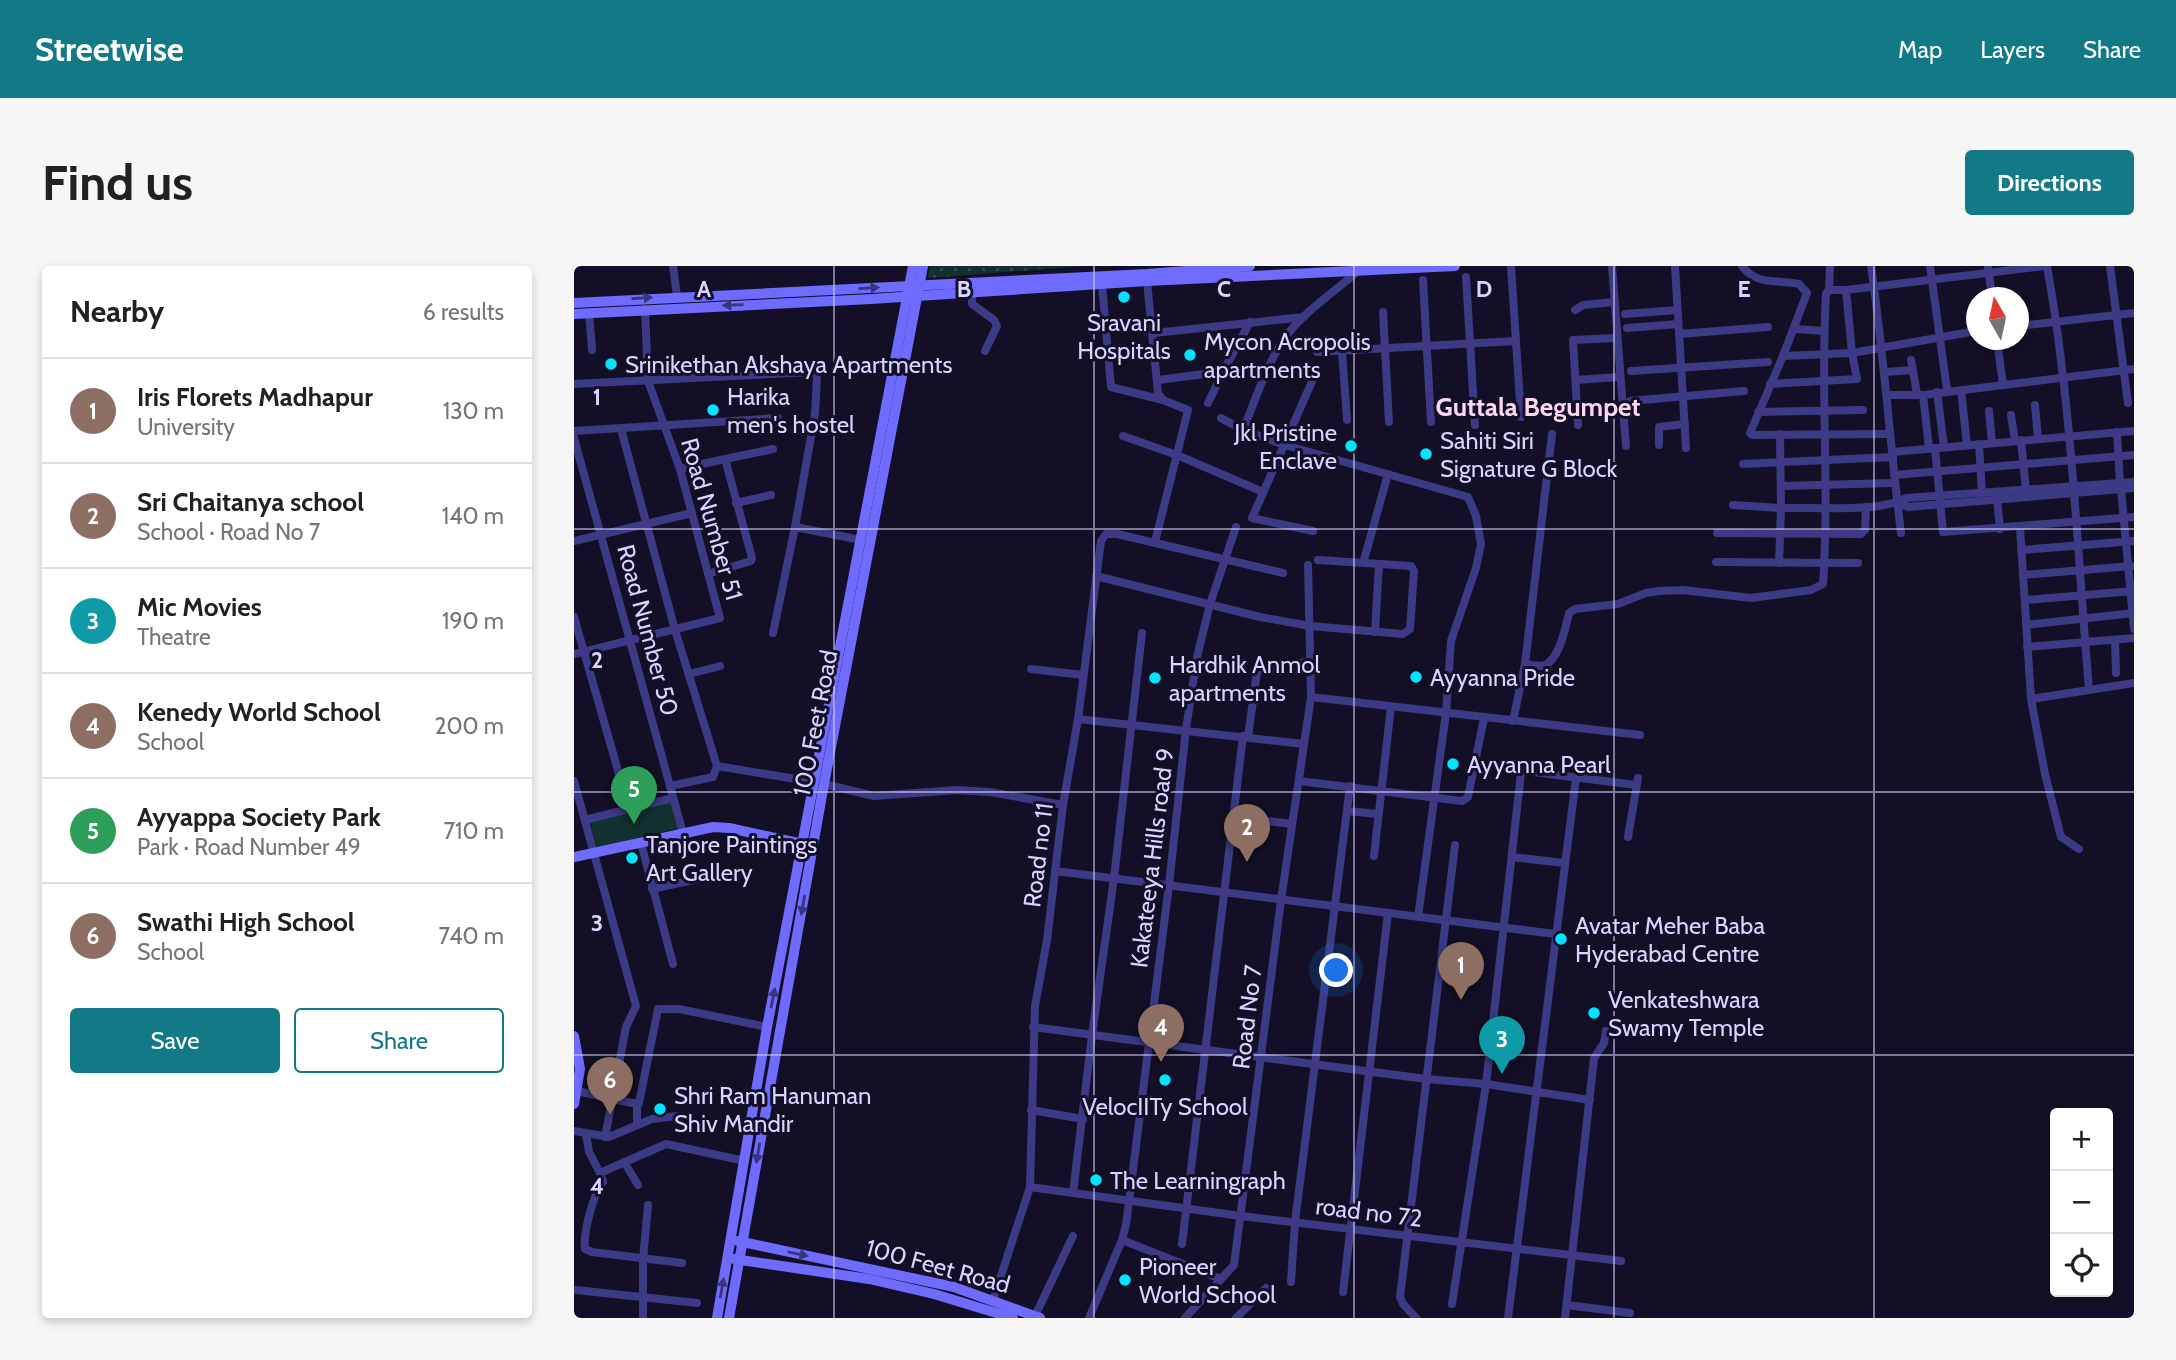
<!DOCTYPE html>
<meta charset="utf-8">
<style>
body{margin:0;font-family:Cabin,sans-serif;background:#f6f6f6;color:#202124}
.controls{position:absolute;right:21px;bottom:21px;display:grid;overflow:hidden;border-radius:7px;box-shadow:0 4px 10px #0003}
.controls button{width:63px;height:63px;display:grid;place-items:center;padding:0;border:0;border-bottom:2px solid #e0e0e0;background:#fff;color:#202124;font:35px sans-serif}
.compass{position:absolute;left:1392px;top:21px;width:63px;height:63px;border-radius:50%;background:#fff;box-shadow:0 4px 10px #0003;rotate:351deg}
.you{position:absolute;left:763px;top:705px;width:24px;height:24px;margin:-18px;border:5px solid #fff;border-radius:50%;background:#1a73e8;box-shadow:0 0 0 10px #1a73e833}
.badge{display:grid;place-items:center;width:46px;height:46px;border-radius:50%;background:#127987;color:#fff;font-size:23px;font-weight:700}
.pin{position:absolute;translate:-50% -58px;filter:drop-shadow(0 2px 4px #0008)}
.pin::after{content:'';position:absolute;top:37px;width:24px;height:21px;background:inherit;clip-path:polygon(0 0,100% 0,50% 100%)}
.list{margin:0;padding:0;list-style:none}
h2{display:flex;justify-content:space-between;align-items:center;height:91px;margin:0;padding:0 28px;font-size:30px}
h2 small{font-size:23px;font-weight:400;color:#757577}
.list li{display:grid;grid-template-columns:46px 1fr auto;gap:21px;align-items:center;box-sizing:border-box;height:105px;padding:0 28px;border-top:2px solid #e0e0e0}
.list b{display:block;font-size:26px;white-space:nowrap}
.list p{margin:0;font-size:23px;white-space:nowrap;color:#757577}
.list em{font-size:23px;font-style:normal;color:#757577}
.actions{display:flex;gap:14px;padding:21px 28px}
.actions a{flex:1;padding:16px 0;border:2px solid #127987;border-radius:7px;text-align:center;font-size:24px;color:#127987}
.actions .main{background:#127987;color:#fff}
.icon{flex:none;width:38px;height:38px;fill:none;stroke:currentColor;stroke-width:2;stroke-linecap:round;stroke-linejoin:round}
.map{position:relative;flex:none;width:1560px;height:1052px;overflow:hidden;border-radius:7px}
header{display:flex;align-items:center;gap:42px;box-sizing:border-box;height:98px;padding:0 35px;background:#127987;color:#fff}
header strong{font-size:33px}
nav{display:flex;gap:38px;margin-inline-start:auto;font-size:24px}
.intro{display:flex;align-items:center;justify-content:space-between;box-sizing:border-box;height:168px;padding:0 42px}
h1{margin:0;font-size:49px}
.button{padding:18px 32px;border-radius:7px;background:#127987;color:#fff;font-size:24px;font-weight:700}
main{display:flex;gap:42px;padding:0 42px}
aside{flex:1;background:#fff;border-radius:7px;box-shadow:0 4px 10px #0003}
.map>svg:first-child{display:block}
.grass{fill:url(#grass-dots)}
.park{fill:#12302f}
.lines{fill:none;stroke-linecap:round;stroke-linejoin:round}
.street{stroke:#3d3a85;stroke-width:8}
.secondary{stroke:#6f6bff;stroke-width:10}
.oneway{fill:#38347d}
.grid{fill:none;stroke:#d9d4ff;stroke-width:2;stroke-opacity:0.55}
.poi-dot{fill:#00e5ff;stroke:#130f26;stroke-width:2.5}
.labels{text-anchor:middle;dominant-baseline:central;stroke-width:6;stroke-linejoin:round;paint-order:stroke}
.poi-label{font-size:24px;fill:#d9d4ff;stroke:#130f26;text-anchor:start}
.street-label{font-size:24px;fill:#d9d4ff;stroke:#130f26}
.neighbourhood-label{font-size:26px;font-weight:bold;fill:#ffd6f0;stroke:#130f26}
.grid-label{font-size:23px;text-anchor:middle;font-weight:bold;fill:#d9d4ff;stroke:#130f26;stroke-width:6;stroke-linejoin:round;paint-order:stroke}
</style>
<header>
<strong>Streetwise</strong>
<nav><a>Map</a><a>Layers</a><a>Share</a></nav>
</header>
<div class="intro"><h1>Find us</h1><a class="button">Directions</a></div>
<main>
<aside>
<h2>Nearby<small>6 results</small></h2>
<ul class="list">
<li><span class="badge" style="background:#8d6e63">1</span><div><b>Iris Florets Madhapur</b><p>University</p></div><em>130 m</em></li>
<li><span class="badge" style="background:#8d6e63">2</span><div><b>Sri Chaitanya school</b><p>School · Road No 7</p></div><em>140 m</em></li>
<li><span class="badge" style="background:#0f9aa8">3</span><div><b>Mic Movies</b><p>Theatre</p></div><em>190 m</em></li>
<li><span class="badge" style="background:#8d6e63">4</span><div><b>Kenedy World School</b><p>School</p></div><em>200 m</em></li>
<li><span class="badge" style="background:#2e9e5b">5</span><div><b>Ayyappa Society Park</b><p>Park · Road Number 49</p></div><em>710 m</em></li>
<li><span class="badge" style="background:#8d6e63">6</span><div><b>Swathi High School</b><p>School</p></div><em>740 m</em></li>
</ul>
<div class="actions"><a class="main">Save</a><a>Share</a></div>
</aside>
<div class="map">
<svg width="1560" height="1052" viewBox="0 0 1560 1052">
<defs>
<pattern id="grass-dots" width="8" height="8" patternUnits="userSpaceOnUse" patternTransform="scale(1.75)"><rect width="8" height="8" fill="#12302f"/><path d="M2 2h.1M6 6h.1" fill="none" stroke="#344d4e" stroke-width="1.8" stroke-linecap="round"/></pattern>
</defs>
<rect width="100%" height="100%" fill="#130f26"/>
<polygon class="grass" points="356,0 511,0 354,12"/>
<polygon class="park" points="97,535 104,562 23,582 16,555"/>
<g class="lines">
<g class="street">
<polyline points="99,0 103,30"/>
<polyline points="937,0 947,151"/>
<polyline points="1038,0 1052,180"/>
<polyline points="1101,0 1112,182"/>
<path d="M1168,0C1183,20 1203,13 1225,18L1233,27L1209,90L1176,167L1178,169L1316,168"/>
<polyline points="1256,0 1255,24 1272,24 1471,0"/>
<path d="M1297,0C1310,89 1316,178 1327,267"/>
<polyline points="1356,0 1373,124"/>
<polyline points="1414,0 1418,32"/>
<path d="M1473,0C1498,140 1503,282 1515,424"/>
<polyline points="1536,0 1554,137"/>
<polyline points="892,11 901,159"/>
<polyline points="849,14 857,156"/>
<polyline points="573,15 584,127 589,134 614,144 581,276"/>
<polyline points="528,18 537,121 589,134"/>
<polyline points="398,26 398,38 420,54 423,60 411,85"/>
<polyline points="1001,44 1009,39 1040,36"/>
<polyline points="809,46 815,156"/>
<polyline points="15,47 18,84"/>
<polyline points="1051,48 1103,44"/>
<polyline points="1444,60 1560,47"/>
<polyline points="1053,62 1104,58"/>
<polyline points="1220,63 1250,65"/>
<polyline points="580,67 730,51"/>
<polyline points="1105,68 1194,61"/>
<polyline points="1423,74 1429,119"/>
<polyline points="768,85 773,154"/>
<polyline points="743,86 941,75"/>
<polyline points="1209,90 1278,87 1402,65"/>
<polyline points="1337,94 1343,128"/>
<polyline points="1057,105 1194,96"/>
<polyline points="1311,106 1339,104"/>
<polyline points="584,114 646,106 651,102 676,56"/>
<polyline points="1002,114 1045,111"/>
<polyline points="0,118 240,106 243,111 241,148 221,261 287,274"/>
<polyline points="1196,118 1283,113 1278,87 1272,24"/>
<polyline points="1387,124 1393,179"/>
<polyline points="1363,126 1370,181"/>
<polyline points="1314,129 1349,129 1560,103"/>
<polyline points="1349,129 1355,182"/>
<polyline points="1056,135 1170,125"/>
<polyline points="634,137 651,102"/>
<polyline points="1461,139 1464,173"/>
<polyline points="1415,145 1418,177"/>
<polyline points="1184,146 1289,144"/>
<polyline points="1437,149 1441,175"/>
<polyline points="647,152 669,164 711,179 894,231 902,250 907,278 902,302 877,375 872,447 844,651"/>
<polyline points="1004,159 999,74 1042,72"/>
<polyline points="47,163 101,364 143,500 240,516"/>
<path d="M669,164C682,133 693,96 713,69C730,46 761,25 783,6"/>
<polyline points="0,165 204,152"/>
<polyline points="1543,166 1546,217"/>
<path d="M1206,168L1207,242C1240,241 1305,247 1332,232L1560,216"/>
<polyline points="549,170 603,189 689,226"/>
<polyline points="0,172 109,567"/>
<polyline points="1447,174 1452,224"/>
<polyline points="1405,178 1408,227"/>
<polyline points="1085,179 1085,161 1111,158"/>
<polyline points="1361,182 1369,266 1560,251"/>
<polyline points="1318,186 1560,165"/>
<polyline points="151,193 199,183"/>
<polyline points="1169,198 1319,191"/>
<polyline points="106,203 151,193 178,292 177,295 134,308"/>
<polyline points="1320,209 1560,189"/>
<polyline points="1207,220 1319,217"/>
<polyline points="1547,223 1560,363"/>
<polyline points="1423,233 1426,263"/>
<polyline points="162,237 197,229"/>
<polyline points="1326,237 1334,241 1560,222"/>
<polyline points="1159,239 1207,242 1205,297"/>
<polyline points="1446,261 1457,433 1471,508 1487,571 1505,583"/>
<polyline points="739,265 678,252 740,111"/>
<polyline points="1143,267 1287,268 1291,264 1292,241"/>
<polyline points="0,275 118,247"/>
<polyline points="1447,284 1560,275"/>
<polyline points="790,294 814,208"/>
<polyline points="1142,296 1284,297"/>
<polyline points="734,299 737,431"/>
<polyline points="1449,309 1557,300"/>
<polyline points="522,310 686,351 736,360 829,368 836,363 840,305 837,300 744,294"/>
<polyline points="1451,334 1559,325"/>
<polyline points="0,351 55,543 11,554"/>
<polyline points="1452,359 1560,347"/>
<polyline points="801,366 805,298"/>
<polyline points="199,367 221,261"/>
<polyline points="1541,375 1542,407"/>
<polyline points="1453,381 1560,372"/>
<polyline points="0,388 146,352 106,203 74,115 71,43"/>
<path d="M951,398C956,399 963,400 968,400C985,397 992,360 995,347L1001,343L1044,338L1072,327L1085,325L1109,324L1177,332L1237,324L1249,318C1256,221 1246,124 1252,28L1255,24"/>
<polyline points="457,403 509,409"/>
<polyline points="115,408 146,400"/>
<polyline points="1457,433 1560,417"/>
<polyline points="504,453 730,478"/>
<polyline points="939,455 951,398 978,168"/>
<polyline points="674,471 683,405 737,395"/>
<polyline points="0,515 62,740 52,761 31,871"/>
<polyline points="725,515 888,535 894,531 910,452"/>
<polyline points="250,518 300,530 383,524 416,526 489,539"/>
<polyline points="96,520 139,511 143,500"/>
<polyline points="55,543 99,532"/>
<polyline points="773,545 804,548"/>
<polyline points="668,552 718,558"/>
<polyline points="1054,571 1064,512"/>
<polyline points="67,577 99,698"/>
<polyline points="800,590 817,440"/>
<polyline points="938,591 990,597"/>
<polyline points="481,605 981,668"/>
<polyline points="78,623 133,611"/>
<polyline points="459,761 852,813 912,818 1016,834"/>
<polyline points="3,825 58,837 65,837 84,743 105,743 193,761"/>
<polyline points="457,844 509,853"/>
<polyline points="63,858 63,837"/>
<polyline points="0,865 35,871 78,853 102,850"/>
<polyline points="12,868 15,886 26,907"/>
<polyline points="50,896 64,919"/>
<polyline points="456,921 667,950 1047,995"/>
<polyline points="499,927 518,769 540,612 568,367"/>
<polyline points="548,974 647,1013"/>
<polyline points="608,978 669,470"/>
<path d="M108,997L18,986L11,983C9,966 19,929 29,916L26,907L92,878L171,895"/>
<polyline points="717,1016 721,956 776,520"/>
<polyline points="2,1024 123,1037"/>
<polyline points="769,1026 814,647"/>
<polyline points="419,1034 456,921 461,740 473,674 489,539 504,453 527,275 532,268 543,268 709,307"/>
<polyline points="878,1038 912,818 947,507 951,505 1062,519"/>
<polyline points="993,1039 1056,1047"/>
<polyline points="461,1050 499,970"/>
<polyline points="69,1052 69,994 74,939"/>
<polyline points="515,1052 548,974 552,959 595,619 612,463 623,391 636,338 662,261"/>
<polyline points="611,1052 660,999 707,634 737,431 1066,469"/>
<polyline points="662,1052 692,1022"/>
<polyline points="842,1052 829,1038 826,1031 881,579"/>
<polyline points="934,1052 1002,512"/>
<polyline points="991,1052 1020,792 1030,777 1032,765"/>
</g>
<g class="secondary">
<polyline points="0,37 573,8 676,0"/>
<polyline points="0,48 297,33 573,15 881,0"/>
<polyline points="0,591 139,561 155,562 229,578"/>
<polyline points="0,770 6,803 0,838"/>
<polyline points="164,975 380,1021 466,1052"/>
<polyline points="160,993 295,1013 360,1028 439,1052"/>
<polyline points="143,1052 193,761 339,0"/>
<polyline points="155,1052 250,518 349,0"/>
</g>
</g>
<defs><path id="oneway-solid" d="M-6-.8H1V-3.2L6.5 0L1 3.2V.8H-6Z" transform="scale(1.75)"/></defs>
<g class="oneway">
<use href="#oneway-solid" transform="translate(295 22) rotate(-4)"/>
<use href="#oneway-solid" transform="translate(68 32) rotate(-4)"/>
<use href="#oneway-solid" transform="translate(159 39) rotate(178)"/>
<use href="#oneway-solid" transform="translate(229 639) rotate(100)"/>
<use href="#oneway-solid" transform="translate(199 732) rotate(-79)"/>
<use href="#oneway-solid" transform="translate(184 887) rotate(100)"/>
<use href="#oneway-solid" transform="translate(224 988) rotate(12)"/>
<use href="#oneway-solid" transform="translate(148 1022) rotate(-80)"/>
</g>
<path class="grid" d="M260,0V1052M520,0V1052M780,0V1052M1040,0V1052M1300,0V1052M0,263H1560M0,526H1560M0,789H1560"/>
<g class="poi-dot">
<circle cx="550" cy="31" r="7"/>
<circle cx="616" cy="89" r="7"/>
<circle cx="37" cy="98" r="7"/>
<circle cx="139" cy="144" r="7"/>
<circle cx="777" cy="180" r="7"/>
<circle cx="852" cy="188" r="7"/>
<circle cx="842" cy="411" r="7"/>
<circle cx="581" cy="412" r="7"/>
<circle cx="879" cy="498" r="7"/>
<circle cx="58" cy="592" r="7"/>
<circle cx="987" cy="673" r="7"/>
<circle cx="1020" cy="747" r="7"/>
<circle cx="591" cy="814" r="7"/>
<circle cx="86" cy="843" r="7"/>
<circle cx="522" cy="914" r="7"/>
<circle cx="551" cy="1014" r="7"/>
</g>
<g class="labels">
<g class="poi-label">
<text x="550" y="56" text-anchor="middle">Sravani<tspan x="550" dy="28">Hospitals</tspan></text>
<text x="630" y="75">Mycon Acropolis<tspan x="630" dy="28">apartments</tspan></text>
<text x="51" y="98">Srinikethan Akshaya Apartments</text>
<text x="153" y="130">Harika<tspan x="153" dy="28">men's hostel</tspan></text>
<text x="763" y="166" text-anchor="end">Jkl Pristine<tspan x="763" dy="28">Enclave</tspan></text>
<text x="866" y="174">Sahiti Siri<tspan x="866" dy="28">Signature G Block</tspan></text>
<text x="595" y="398">Hardhik Anmol<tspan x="595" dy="28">apartments</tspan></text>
<text x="856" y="411">Ayyanna Pride</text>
<text x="893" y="498">Ayyanna Pearl</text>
<text x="72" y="578">Tanjore Paintings<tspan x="72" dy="28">Art Gallery</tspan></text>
<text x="1001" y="659">Avatar Meher Baba<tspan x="1001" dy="28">Hyderabad Centre</tspan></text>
<text x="1034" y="733">Venkateshwara<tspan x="1034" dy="28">Swamy Temple</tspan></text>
<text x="100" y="829">Shri Ram Hanuman<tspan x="100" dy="28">Shiv Mandir</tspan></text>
<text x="591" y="840" text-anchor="middle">VelocIITy School</text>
<text x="536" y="914">The Learningraph</text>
<text x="565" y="1000">Pioneer<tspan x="565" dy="28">World School</tspan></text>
</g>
<g class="street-label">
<text transform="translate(138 253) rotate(74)">Road Number 51</text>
<text transform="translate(74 364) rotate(75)">Road Number 50</text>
<text transform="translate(241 457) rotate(-79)">100 Feet Road</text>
<text transform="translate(464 589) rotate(-83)">Road no 11</text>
<text transform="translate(578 592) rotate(-83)">Kakateeya Hills road 9</text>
<text transform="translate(673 751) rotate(-83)">Road No 7</text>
<text transform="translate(795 946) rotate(7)">road no 72</text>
<text transform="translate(364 1000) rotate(15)">100 Feet Road</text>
</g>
<g class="neighbourhood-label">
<text x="964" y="141">Guttala Begumpet</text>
</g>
</g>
<g class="grid-label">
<text x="130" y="31">A</text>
<text x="390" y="31">B</text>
<text x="650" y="31">C</text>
<text x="910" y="31">D</text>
<text x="1170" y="31">E</text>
<text x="23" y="139">1</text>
<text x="23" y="402">2</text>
<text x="23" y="665">3</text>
<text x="23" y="928">4</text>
</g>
</svg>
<div class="controls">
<button>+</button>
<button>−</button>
<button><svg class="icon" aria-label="locate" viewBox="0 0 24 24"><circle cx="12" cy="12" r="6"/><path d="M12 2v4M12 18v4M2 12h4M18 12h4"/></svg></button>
</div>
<svg class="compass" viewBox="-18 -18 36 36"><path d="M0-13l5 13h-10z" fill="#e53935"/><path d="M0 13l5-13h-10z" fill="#757577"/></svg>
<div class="you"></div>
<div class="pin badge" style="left:887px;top:734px;background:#8d6e63">1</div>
<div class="pin badge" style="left:673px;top:596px;background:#8d6e63">2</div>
<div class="pin badge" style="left:928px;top:808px;background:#0f9aa8">3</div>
<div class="pin badge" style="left:587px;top:796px;background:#8d6e63">4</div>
<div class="pin badge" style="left:60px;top:558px;background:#2e9e5b">5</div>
<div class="pin badge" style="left:36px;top:849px;background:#8d6e63">6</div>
</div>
</main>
